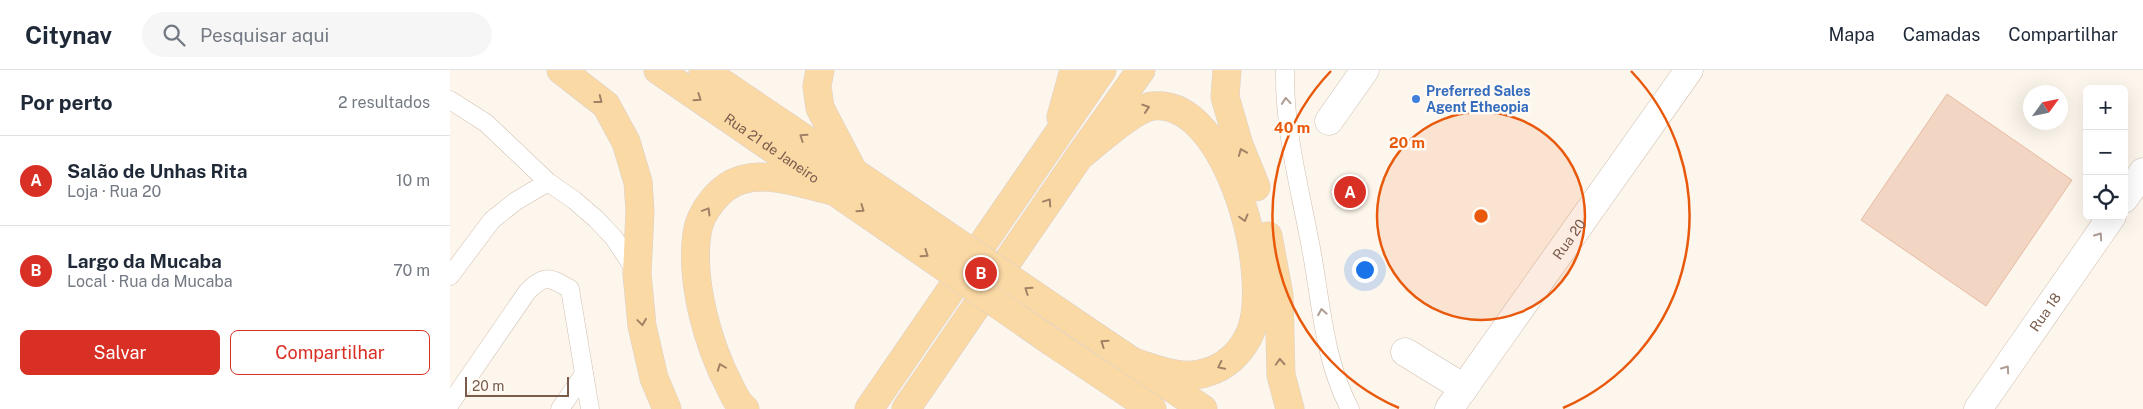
<!DOCTYPE html>
<html lang="pt">
<meta charset="utf-8">
<style>
body{margin:0;font-family:"Public Sans",sans-serif;background:#f6f6f7;color:#1f2937}
.controls{position:absolute;right:15px;top:15px;display:grid;overflow:hidden;border-radius:8px;box-shadow:0 5px 20px #0002}
.controls button{width:45px;height:45px;display:grid;place-items:center;padding:0;border:0;border-bottom:1px solid #e0e1e3;background:#fff;color:#1f2937;font:25px sans-serif}
.compass{position:absolute;left:1573px;top:15px;width:45px;height:45px;border-radius:50%;background:#fff;box-shadow:0 5px 20px #0002;rotate:57deg}
.scale{position:absolute;left:15px;bottom:12px;width:104px;box-sizing:border-box;padding-left:5px;border:2px solid #7a5c4d;border-top:0;font-size:14px;line-height:18px;white-space:nowrap;color:#7a5c4d;-webkit-text-stroke:4px #fffaf3;paint-order:stroke}
.you{position:absolute;left:914px;top:199px;width:18px;height:18px;margin:-12px;border:4px solid #fff;border-radius:50%;background:#1a73e8;box-shadow:0 0 0 8px #1a73e833}
.badge{display:grid;place-items:center;width:32px;height:32px;border-radius:50%;background:#d93025;color:#fff;font-size:16px;font-weight:700}
.pin{position:absolute;translate:-50% -50%;border:2px solid #fff;box-shadow:0 1px 5px #0006}
.list{margin:0;padding:0;list-style:none}
h2{display:flex;justify-content:space-between;align-items:center;height:65px;margin:0;padding:0 20px;font-size:21px}
h2 small{font-size:16px;font-weight:400;color:#747a83}
.list li{display:grid;grid-template-columns:32px 1fr auto;gap:15px;align-items:center;box-sizing:border-box;height:90px;padding:0 20px;border-top:1px solid #e0e1e3}
.list b{display:block;font-size:19px;white-space:nowrap}
.list p{margin:0;font-size:16px;white-space:nowrap;color:#747a83}
.list em{font-size:16px;font-style:normal;color:#747a83}
.actions{display:flex;gap:10px;padding:15px 20px}
.actions a{flex:1;padding:11px 0;border:1px solid #d93025;border-radius:8px;text-align:center;font-size:18px;color:#d93025}
.actions .main{background:#d93025;color:#fff}
.icon{flex:none;width:28px;height:28px;fill:none;stroke:currentColor;stroke-width:2;stroke-linecap:round;stroke-linejoin:round}
.map{position:relative;flex:none;width:1693px;height:339px;overflow:hidden}
header{display:flex;align-items:center;gap:30px;box-sizing:border-box;height:70px;padding:0 25px;background:#fff;border-bottom:1px solid #e0e1e3}
header strong{font-size:24px}
nav{display:flex;gap:28px;margin-inline-start:auto;font-size:18px}
.search{width:350px;height:45px;background:#f6f6f7;display:flex;align-items:center;gap:12px;box-sizing:border-box;padding:0 18px;border-radius:28px;color:#747a83;font-size:19px}
main{display:flex}
aside{flex:1;background:#fff}
.map>svg:first-child{display:block}
.building{fill:#f3d5c3;stroke:#e6bba3}
.lines{fill:none;stroke-linecap:round;stroke-linejoin:round}
.service-casing{stroke:#d1beb0;stroke-width:19}
.minor-casing{stroke:#d1beb0;stroke-width:29}
.primary-casing{stroke:#dad1cd;stroke-width:29}
.service{stroke:#fff;stroke-width:18}
.minor{stroke:#fff;stroke-width:28}
.primary{stroke:#fbd9a5;stroke-width:28}
.primary-bridge-casing{stroke:#dad1cd;stroke-width:29;stroke-linecap:butt}
.primary-bridge{stroke:#fbd9a5;stroke-width:28}
.oneway{stroke:#a18267}
.oneway2{stroke:#af9d94}
.ring{fill:none;stroke:#e8590c;stroke-width:2.5}
.shop-dot{fill:#3f7fe0;stroke:#fffaf3;stroke-width:2}
.labels{text-anchor:middle;dominant-baseline:central;stroke-width:5;stroke-linejoin:round;paint-order:stroke}
.shop-label{font-size:14px;font-weight:bold;fill:#366cbe;stroke:#fffaf3;text-anchor:start}
.street-label{font-size:14px;fill:#7a5c4d;stroke:#fffaf3}
.centre{fill:#e8590c;stroke:#fffaf3;stroke-width:2.5}
.ring-label{font-size:15px;text-anchor:middle;font-weight:bold;fill:#e8590c;stroke:#fffaf3;stroke-width:5;stroke-linejoin:round;paint-order:stroke}
</style>
<header>
<strong>Citynav</strong>
<div class="search"><svg class="icon" aria-label="search" viewBox="0 0 24 24"><circle cx="10" cy="10" r="6"/><path d="M15 15l6 6"/></svg>Pesquisar aqui</div>
<nav><a>Mapa</a><a>Camadas</a><a>Compartilhar</a></nav>
</header>
<main>
<aside>
<h2>Por perto<small>2 resultados</small></h2>
<ul class="list">
<li><span class="badge">A</span><div><b>Salão de Unhas Rita</b><p>Loja · Rua 20</p></div><em>10 m</em></li>
<li><span class="badge">B</span><div><b>Largo da Mucaba</b><p>Local · Rua da Mucaba</p></div><em>70 m</em></li>
</ul>
<div class="actions"><a class="main">Salvar</a><a>Compartilhar</a></div>
</aside>
<div class="map">
<svg width="1693" height="339" viewBox="0 0 1693 339">
<rect width="100%" height="100%" fill="#fdf6ec"/>
<polygon class="building" points="1497,24 1622,110 1536,236 1411,150"/>
<g class="lines">
<defs>
<g id="service">
<path d="M835,0C834,59 849,115 860,173C871,228 873,289 900,339"/>
<polyline points="0,30 36,53 98,112 124,130 146,149 164,168 187,203"/>
<polyline points="0,206 42,150 66,131 98,112"/>
<path d="M0,334L77,222C94,204 100,207 120,219L140,339"/>
<polyline points="110,339 134,304"/>
</g>
<g id="minor">
<polyline points="879,51 915,0"/>
<polyline points="1674,129 1693,102"/>
<polyline points="955,282 1014,318"/>
<path id="s1" d="M999,339L1239,0"/>
<path id="s2" d="M1528,339L1662,146"/>
</g>
<g id="primary">
<polyline points="111,0 156,35 176,72 188,112 190,141 187,204 192,256 204,308 217,339"/>
<path id="s3" d="M208,0L435,156"/>
<polyline points="253,0 451,134"/>
<polyline points="370,0 367,16 370,38 402,99"/>
<polyline points="777,0 775,27 789,75 806,117"/>
<polyline points="611,47 624,0"/>
<path d="M629,87C645,74 684,38 703,36C779,27 828,217 797,269C789,284 775,297 758,302C733,311 705,299 681,291"/>
<polyline points="818,166 829,225 831,305 840,339"/>
<polyline points="618,248 753,339"/>
<polyline points="602,272 702,339"/>
<path d="M295,339C287,333 284,325 280,317C258,275 240,212 247,163C250,142 270,116 291,110C321,101 355,115 384,121"/>
<polyline points="419,339 652,0"/>
<polyline points="456,339 629,87 691,0"/>
</g>
</defs>
<use href="#service" class="service-casing"/>
<use href="#minor" class="minor-casing"/>
<use href="#primary" class="primary-casing"/>
<use href="#service" class="service"/>
<use href="#minor" class="minor"/>
<use href="#primary" class="primary"/>
<defs>
<g id="primary-bridge">
<polyline points="451,134 618,248"/>
<polyline points="435,156 602,272"/>
</g>
</defs>
<use href="#primary-bridge" class="primary-bridge-casing"/>
<use href="#primary-bridge" class="primary-bridge"/>
</g>
<defs><path id="oneway-chevron" d="M-2-3.5L2.5 0L-2 3.5" fill="none" stroke-width="1.6" stroke-linecap="round" stroke-linejoin="round" transform="scale(1.25)"/></defs>
<g class="oneway">
<use href="#oneway-chevron" transform="translate(248 28) rotate(34)"/>
<use href="#oneway-chevron" transform="translate(149 30) rotate(38)"/>
<use href="#oneway-chevron" transform="translate(696 38) rotate(-18)"/>
<use href="#oneway-chevron" transform="translate(353 67) rotate(-146)"/>
<use href="#oneway-chevron" transform="translate(792 82) rotate(-112)"/>
<use href="#oneway-chevron" transform="translate(598 132) rotate(-56)"/>
<use href="#oneway-chevron" transform="translate(411 139) rotate(35)"/>
<use href="#oneway-chevron" transform="translate(257 141) rotate(-59)"/>
<use href="#oneway-chevron" transform="translate(794 148) rotate(75)"/>
<use href="#oneway-chevron" transform="translate(475 184) rotate(35)"/>
<use href="#oneway-chevron" transform="translate(578 220) rotate(-146)"/>
<use href="#oneway-chevron" transform="translate(192 252) rotate(82)"/>
<use href="#oneway-chevron" transform="translate(654 273) rotate(-146)"/>
<use href="#oneway-chevron" transform="translate(830 292) rotate(-93)"/>
<use href="#oneway-chevron" transform="translate(771 296) rotate(154)"/>
<use href="#oneway-chevron" transform="translate(271 297) rotate(-111)"/>
</g>
<g class="oneway2">
<use href="#oneway-chevron" transform="translate(836 31) rotate(-95)"/>
<use href="#oneway-chevron" transform="translate(1649 166) rotate(-55)"/>
<use href="#oneway-chevron" transform="translate(872 242) rotate(-100)"/>
<use href="#oneway-chevron" transform="translate(1556 299) rotate(-55)"/>
</g>
<circle cx="1031" cy="146" r="104" fill="#e8590c" fill-opacity=".12"/>
<g class="ring">
<circle cx="1031" cy="146" r="104"/>
<path d="M949 338A209 209 0 0 1 881 1M1181 1A209 209 0 0 1 1113 338"/>
</g>
<circle class="shop-dot" cx="966" cy="29" r="5"/>
<g class="labels">
<g class="shop-label">
<text x="976" y="21">Preferred Sales<tspan x="976" dy="16">Agent Etheopia</tspan></text>
</g>
<g class="street-label">
<text stroke="none"><textPath href="#s3" startOffset="138">Rua 21 de Janeiro</textPath></text>
<text stroke="none"><textPath href="#s1" startOffset="208">Rua 20</textPath></text>
<text stroke="none"><textPath href="#s2" startOffset="118">Rua 18</textPath></text>
</g>
</g>
<circle cx="1031" cy="146" r="8" class="centre"/>
<g class="ring-label">
<text x="842" y="63">40 m</text>
<text x="957" y="78">20 m</text>
</g>
</svg>
<div class="controls">
<button>+</button>
<button>−</button>
<button><svg class="icon" aria-label="locate" viewBox="0 0 24 24"><circle cx="12" cy="12" r="6"/><path d="M12 2v4M12 18v4M2 12h4M18 12h4"/></svg></button>
</div>
<svg class="compass" viewBox="-18 -18 36 36"><path d="M0-13l5 13h-10z" fill="#e53935"/><path d="M0 13l5-13h-10z" fill="#747a83"/></svg>
<div class="scale">20 m</div>
<div class="you"></div>
<div class="pin badge" style="left:900px;top:122px">A</div>
<div class="pin badge" style="left:531px;top:203px">B</div>
</div>
</main>
